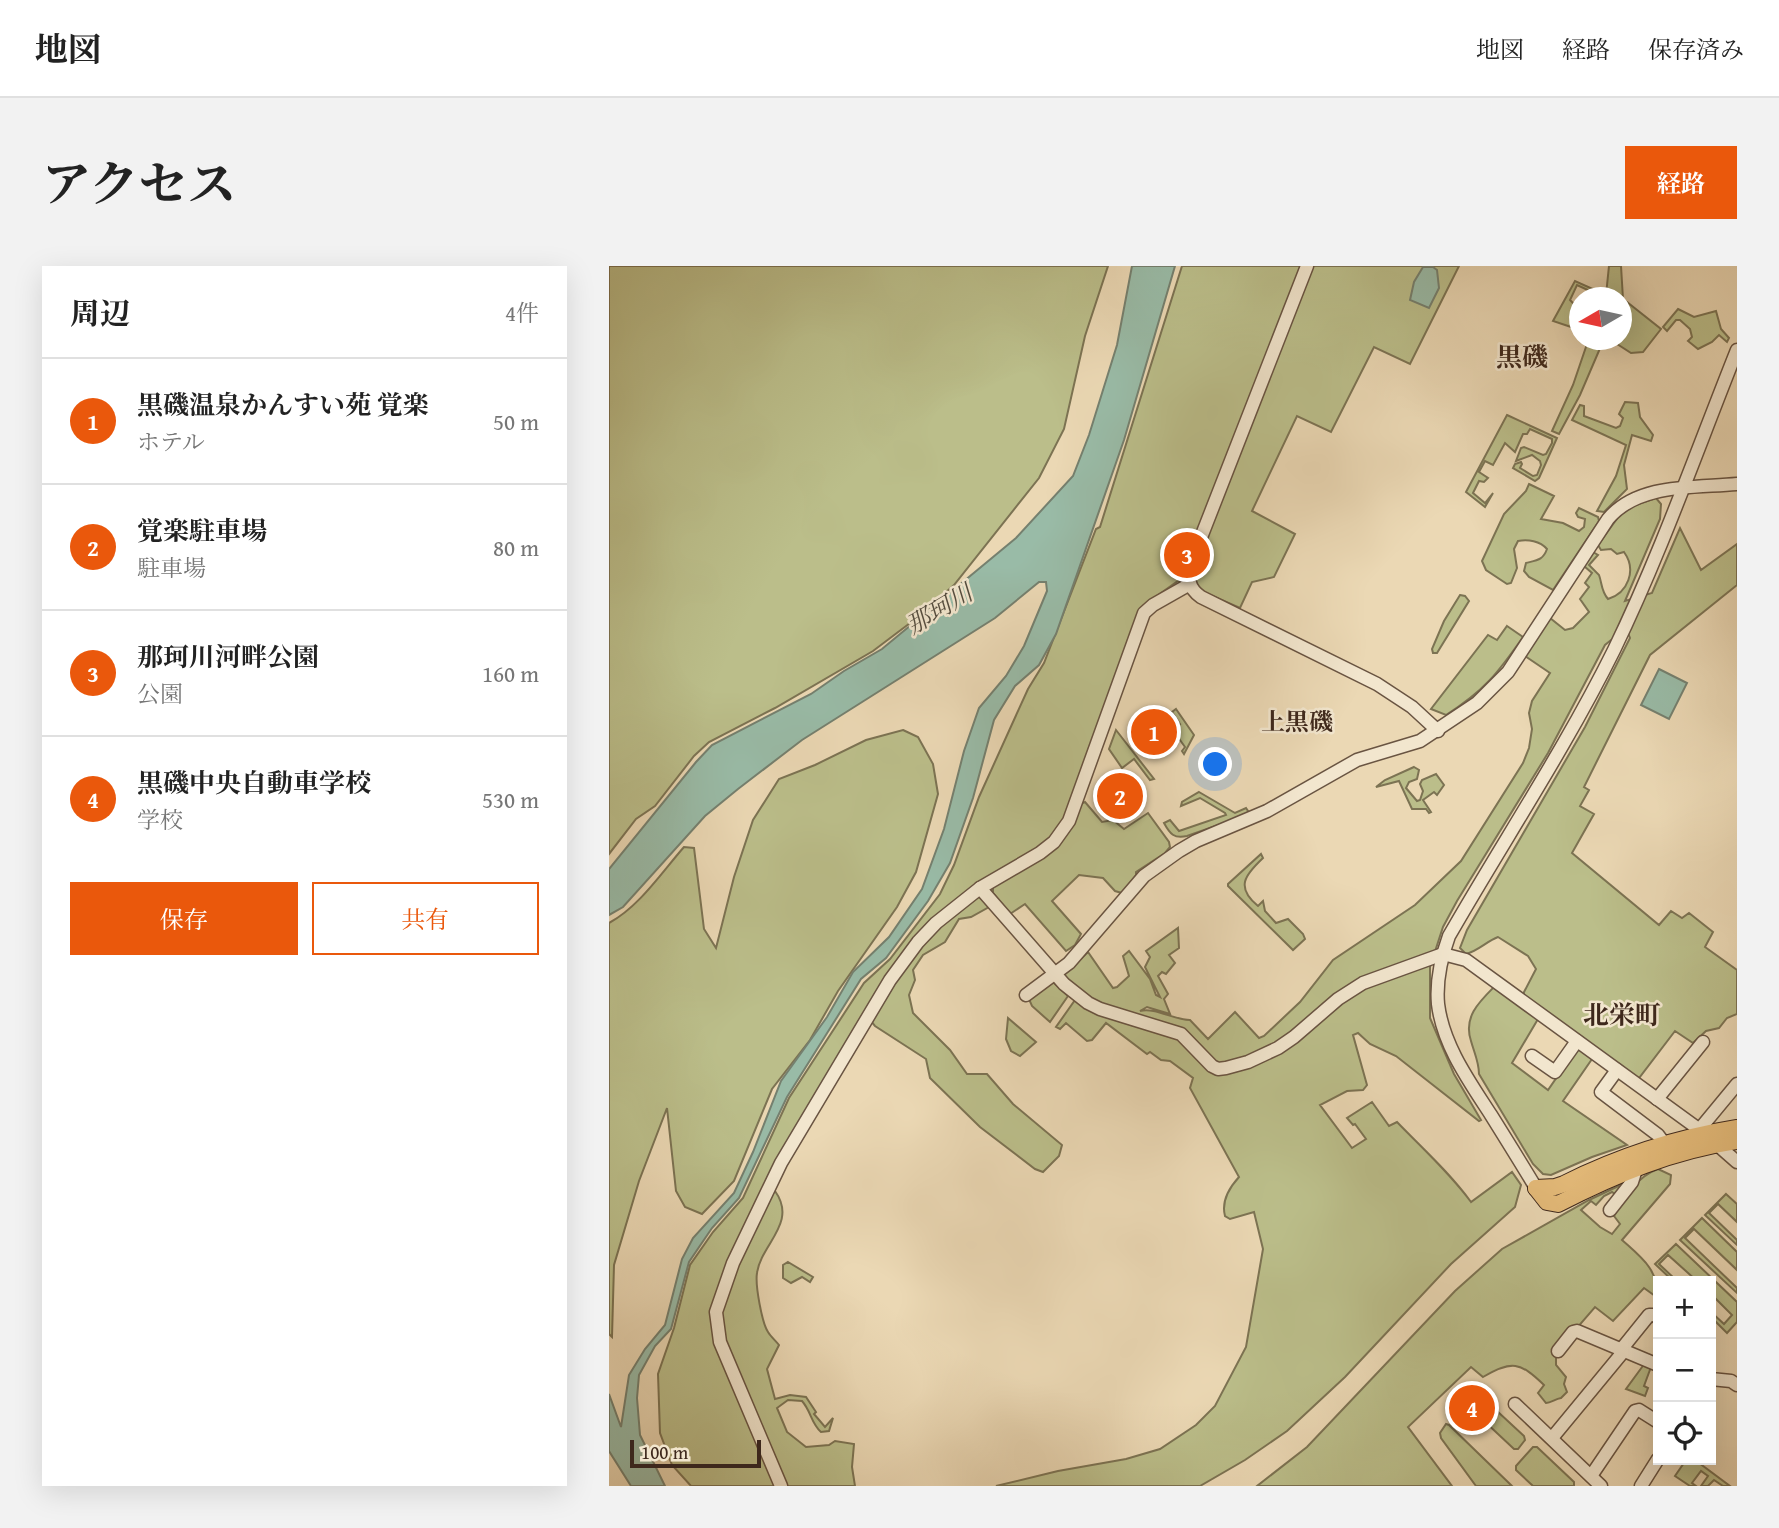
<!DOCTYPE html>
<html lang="ja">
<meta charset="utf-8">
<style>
body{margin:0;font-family:"Gentium Book Plus","Noto Serif JP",serif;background:#f2f2f2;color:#222}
.controls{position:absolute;right:21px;bottom:21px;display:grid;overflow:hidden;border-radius:0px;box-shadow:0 7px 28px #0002}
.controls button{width:63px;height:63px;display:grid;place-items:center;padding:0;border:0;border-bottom:2px solid #e0e0e0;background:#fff;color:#222;font:35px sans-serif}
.compass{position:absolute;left:960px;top:21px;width:63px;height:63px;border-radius:50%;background:#fff;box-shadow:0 7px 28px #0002;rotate:261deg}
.scale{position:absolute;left:21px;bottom:18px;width:131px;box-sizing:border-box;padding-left:7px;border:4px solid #3e281c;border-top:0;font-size:19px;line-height:24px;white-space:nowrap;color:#3e281c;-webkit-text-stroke:5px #f2e6ce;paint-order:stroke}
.you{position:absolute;left:607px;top:499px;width:24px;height:24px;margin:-18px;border:5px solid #fff;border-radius:50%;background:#1a73e8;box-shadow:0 0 0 10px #1a73e833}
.badge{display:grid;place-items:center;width:46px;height:46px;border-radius:50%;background:#ea580c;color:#fff;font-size:23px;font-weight:700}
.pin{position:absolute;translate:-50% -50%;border:4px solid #fff;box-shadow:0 2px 7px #0006}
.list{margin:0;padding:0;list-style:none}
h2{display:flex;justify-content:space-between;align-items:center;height:91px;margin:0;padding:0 28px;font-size:30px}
h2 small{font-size:23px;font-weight:400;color:#767676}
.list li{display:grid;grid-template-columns:46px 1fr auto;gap:21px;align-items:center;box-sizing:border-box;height:126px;padding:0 28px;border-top:2px solid #e0e0e0}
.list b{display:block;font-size:26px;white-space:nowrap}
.list p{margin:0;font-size:23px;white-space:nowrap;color:#767676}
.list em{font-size:23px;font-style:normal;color:#767676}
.actions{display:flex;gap:14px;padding:21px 28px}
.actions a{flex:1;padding:16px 0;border:2px solid #ea580c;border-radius:0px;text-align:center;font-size:24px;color:#ea580c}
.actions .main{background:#ea580c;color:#fff}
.icon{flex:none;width:38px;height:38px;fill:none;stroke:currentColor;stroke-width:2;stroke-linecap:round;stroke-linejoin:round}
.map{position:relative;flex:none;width:1128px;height:1220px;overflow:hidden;border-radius:0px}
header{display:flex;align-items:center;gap:42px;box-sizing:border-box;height:98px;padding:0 35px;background:#fff;border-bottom:2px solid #e0e0e0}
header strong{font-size:33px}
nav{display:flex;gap:38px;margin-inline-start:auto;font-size:24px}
.intro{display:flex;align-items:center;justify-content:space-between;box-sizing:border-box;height:168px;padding:0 42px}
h1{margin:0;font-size:49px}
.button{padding:18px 32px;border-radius:0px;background:#ea580c;color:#fff;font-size:24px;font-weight:700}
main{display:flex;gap:42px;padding:0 42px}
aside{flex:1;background:#fff;border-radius:0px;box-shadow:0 7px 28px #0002}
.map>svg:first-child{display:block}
.green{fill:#bbbe8a;stroke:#7c7353;stroke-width:2}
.water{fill:#99bba7;stroke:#75806f;stroke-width:2}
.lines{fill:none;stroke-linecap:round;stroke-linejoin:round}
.minor-casing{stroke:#695442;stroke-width:15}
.major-casing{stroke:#3e281c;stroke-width:18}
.minor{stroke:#f2e6ce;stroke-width:12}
.major{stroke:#e6bc7a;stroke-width:16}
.labels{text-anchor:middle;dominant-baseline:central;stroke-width:5;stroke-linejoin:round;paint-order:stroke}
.water-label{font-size:24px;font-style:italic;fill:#554d3f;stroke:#f2e6ce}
.neighbourhood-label{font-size:24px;font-weight:bold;fill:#3e281c;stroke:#f2e6ce}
.quarter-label{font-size:26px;font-weight:bold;fill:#3e281c;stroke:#f2e6ce}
</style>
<header>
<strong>地図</strong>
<nav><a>地図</a><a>経路</a><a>保存済み</a></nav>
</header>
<div class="intro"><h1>アクセス</h1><a class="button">経路</a></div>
<main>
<aside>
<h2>周辺<small>4件</small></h2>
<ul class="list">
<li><span class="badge">1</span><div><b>黒磯温泉かんすい苑 覚楽</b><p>ホテル</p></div><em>50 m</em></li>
<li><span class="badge">2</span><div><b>覚楽駐車場</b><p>駐車場</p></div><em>80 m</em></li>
<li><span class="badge">3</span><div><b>那珂川河畔公園</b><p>公園</p></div><em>160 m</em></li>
<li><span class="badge">4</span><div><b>黒磯中央自動車学校</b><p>学校</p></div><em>530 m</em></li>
</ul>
<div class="actions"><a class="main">保存</a><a>共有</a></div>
</aside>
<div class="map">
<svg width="1128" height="1220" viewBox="0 0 1128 1220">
<rect width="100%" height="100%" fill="#ebd8b4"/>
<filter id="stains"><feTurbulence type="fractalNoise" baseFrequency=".00286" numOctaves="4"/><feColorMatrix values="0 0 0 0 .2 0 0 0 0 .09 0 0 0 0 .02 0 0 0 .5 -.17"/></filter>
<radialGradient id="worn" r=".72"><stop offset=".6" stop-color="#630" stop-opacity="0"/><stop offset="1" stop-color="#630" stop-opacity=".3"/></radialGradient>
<g class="green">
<polygon points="0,0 499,0 476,70 455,163 430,212 345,319 309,351 264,385 166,442 100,476 85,490 46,540 27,553 0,588"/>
<polygon points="573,0 850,0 801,98 765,81 722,166 688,150 643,245 686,268 665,311 643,316 631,342 569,315 534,340 458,549 444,572 306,674 250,758 103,1044 167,1220 82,1220 63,1199 51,1167 49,1108 65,1062 81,999 104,966 134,932 180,832 255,717 281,693 331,628 345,599 370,531 419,423 435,397 487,263 491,261"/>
<polygon points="1000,0 1012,0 1014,33 1013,36 1012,32 982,31 981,25 968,19 961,34 965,38 962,50 966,54 962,61 944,55 966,15 997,29"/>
<polygon points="1018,36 1052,63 1034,86 1022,87 1002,74 1012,74 1013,46"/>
<polygon points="1069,43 1085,51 1107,45 1112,63 1120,72 1118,76 1110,69 1103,76 1089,83 1079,75 1083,71 1081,63 1071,54 1067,54 1058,65 1054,61"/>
<polygon points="979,75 992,80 971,129 950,168 943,165 964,119"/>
<polygon points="1016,136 1029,137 1031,151 1044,169 1042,175 1023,169 1015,199 1018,223 995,246 988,245 1007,210 1017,179 963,154 971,139 975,140 975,150 1007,162 1011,160 1014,152 1010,148"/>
<polygon points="898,149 948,172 930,212 926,215 904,202 906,198 912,196 913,198 911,202 924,210 928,209 932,199 931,195 923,189 907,195 912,182 915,181 934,189 937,188 943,177 943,173 921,163 918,168 914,168 906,186 896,177 884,199 876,195 870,206 879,212 875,216 870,215 864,227 876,237 884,227 876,241 857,226"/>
<path d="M920,218L945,230L932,253L954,257L970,265L975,261L976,253L969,251L967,247L970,242L989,251L990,255L944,324L920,311L915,305L917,297C929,294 934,294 938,283C931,275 919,273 909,275L905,283L908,302L902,317L898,318L877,304L873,295L895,248L917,225Z"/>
<path d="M1047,232L1052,238L1051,253L1016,335L1043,327L1071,262L1092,304L1128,278V319L1041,389L975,521L980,524L971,540L985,548L963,587L1050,659L1062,645L1073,652L1080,647L1104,666L1096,681L1128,704V748L1118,752L1110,762L1097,765L1084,777L1066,765L1027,816L913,730L927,703L919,690L889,671C878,675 869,685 857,688L851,682L858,664L976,461L1021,372L1019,367L1002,374L996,379L939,487L848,635L834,661L821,701V752L845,808L872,854L870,855L787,790L761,778L749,767L744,769L758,819L754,824L738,825L711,839L743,882L757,873L746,858L744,859L738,852L763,836L780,860L788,856C813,882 840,906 862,936L903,906L912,919L906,941L842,998L736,1111L678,1165L636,1194L591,1220H387L449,1205L517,1193L551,1183L587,1159L606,1140L637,1081L654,983L645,946L621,953L616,950C612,935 620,922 630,911L581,822L584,812L561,795L552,794L541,786L538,788L497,757L483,774L478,775L457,757L451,763L447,761L466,734L484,735L453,711L479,686L504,722L508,721L520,710L514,690L520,685L541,713L547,729L551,731L536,701L541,691L537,685L569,662L570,682L560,689L566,697L557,708L553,706L549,710L559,728L555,733L561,748L538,741L531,745C546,741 565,754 581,754L599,773L626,746L650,772L655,770L691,736L724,694L806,639L852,595L914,497L920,482L923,463L920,447L923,435L941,407L916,390L941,352L956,364L964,362L980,346L971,333L980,321L976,317L983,307L975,300L984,286L989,289L980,299L990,309C993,317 992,325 999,333C1019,327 1028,304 1015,286L1008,288L1002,283L992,284L989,279L1015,243Z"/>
<polygon points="851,329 856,330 860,335 828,387 824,387 823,383 835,355"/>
<path d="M898,360L914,371C889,407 875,425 837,449L822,443L879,369L888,374Z"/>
<polygon points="567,443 585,469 575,488 573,485 576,481 571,474 565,472 566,463 571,458 563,446"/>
<path d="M294,464L309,471L324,498L329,528L307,606L288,641L229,725L201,774L163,823L125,915L93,948L76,941L67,925L58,842L30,915L5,999L3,1071L0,1068V657C30,641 53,606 75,581L85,582L95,663L107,682L125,611L144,554L170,513L206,499L257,474Z"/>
<polygon points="507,464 545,513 541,514 525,493 513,502 500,483"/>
<polygon points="805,501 810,504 808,513 800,516 797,522 808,535 811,534 814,525 811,518 813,514 827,508 835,519 828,529 825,526 814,534 822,546 820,547 817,543 803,543 790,515 767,521 776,514"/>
<path d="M590,526L626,547L637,542L639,545L638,549L578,570C565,573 561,568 555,557L561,554L570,565L617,549L616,547L591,532L572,540L573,536Z"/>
<polygon points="476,536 493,556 504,554 515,563 539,547 560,576 561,581 556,587 527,606 527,609 513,627 506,625 494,612 470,609 443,635 472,668 466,679 457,685 416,638 401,648 384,627 384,620 432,590 471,538"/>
<path d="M652,588L654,592C636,609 626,621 649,640L654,635L656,645L667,657L679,653L694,668L696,673L684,684L619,620V618Z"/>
<polygon points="369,629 380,641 362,651 350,653 336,676 314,689 304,704 306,714 300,729 304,747 341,784 358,808 378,808 404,838 453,879 450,890 434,906 426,903 371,861 321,812 317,793 266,760 261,754 312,677"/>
<polygon points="444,716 459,730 441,756 423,740 419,731"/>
<path d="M886,720L929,753L903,797L939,824L968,782L983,793L954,835L1018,879L983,891L942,909L934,908L924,898L870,808C870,796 865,786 862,775C854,751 870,736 886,720Z"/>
<polygon points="399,752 427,776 411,790 402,785 397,773"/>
<path d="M1049,903L1062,909L1061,918L1013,974C1033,992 1049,1003 1049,1032L1035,1022L1004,1055L986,1041L947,1086V1099L957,1111L955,1118L958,1126L952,1132C946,1133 942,1137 937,1137L929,1127L935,1119C911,1096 903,1094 874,1111L862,1101L799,1161L843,1220H648L698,1181L846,1025L893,983L980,934L1018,916L1007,929L1003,926L995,930L987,939L982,935L972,944L991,961L1003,968L1011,958L1005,950C1014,931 1029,910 1049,903Z"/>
<path d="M166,925C189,957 152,978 148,1007C146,1019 153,1057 159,1066C162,1071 167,1075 170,1079L158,1103L166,1133L181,1129L197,1131L207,1146L205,1148L216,1161L224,1152L220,1165L212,1166C202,1157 202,1145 193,1135L179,1134L168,1142L178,1166L197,1181L220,1179L226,1175L245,1178L243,1201L246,1220H174L110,1059L120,1011L161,930Z"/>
<polygon points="1117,928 1128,938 1128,956 1109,938 1100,947 1128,974 1128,979 1096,949"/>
<polygon points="1093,952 1128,986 1128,1004 1085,963 1076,972 1128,1022 1128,1027 1071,974"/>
<polygon points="1067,978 1128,1036 1128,1056 1118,1067 1102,1051 1102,1046 1115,1058 1123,1049 1102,1028 1102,1015 1088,1015 1059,989 1050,998 1068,1015 1064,1015 1046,998"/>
<polygon points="179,996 204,1011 201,1016 193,1011 182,1017 174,1012 174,999"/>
<polygon points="1036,1097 1042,1101 1035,1120 1039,1122 1036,1130 1017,1123"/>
<polygon points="865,1132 875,1133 915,1170 916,1174 909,1183 905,1183 858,1139 857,1136"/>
<polygon points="837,1158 840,1159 903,1220 867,1220 832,1172 831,1167"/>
<polygon points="924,1181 928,1181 965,1216 965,1220 924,1220 907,1204 907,1200"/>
<polygon points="1077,1194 1086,1194 1121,1220 1114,1220 1105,1214 1099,1220 1092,1220 1099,1210 1092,1205 1083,1217 1087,1220 1081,1220 1066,1210"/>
</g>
<g class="water">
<polygon points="523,0 566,0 515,174 447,368 430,399 406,420 385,454 364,532 341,597 319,635 277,692 252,713 178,831 130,932 103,962 80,996 62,1063 46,1080 30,1109 28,1132 31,1169 56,1220 22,1220 0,1185 0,1128 12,1161 20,1109 36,1083 56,1059 73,993 84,972 125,927 144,886 172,815 218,751 244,706 280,671 313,623 335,563 355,485 370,442 397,410 415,380 438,325 437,316 430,316 386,352 193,474 129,523 96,550 14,641 0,649 0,603 87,496 103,479 202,428 235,405 273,383 407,272 464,210 480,169 508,79"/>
<polygon points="814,1 824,1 828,4 830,22 820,42 801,34 805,16"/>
<polygon points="1050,403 1078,417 1060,453 1032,439"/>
</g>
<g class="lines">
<defs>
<g id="minor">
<path d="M698,0L582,297C578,311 579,322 592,331L768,418L803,441L829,465"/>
<polyline points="371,622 455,718 479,737 491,743 572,768 603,800 609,803 617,802 639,796 669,782 685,771 729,733 754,717 834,688 857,694 1095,867 1128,896"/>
<path d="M417,729L460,697L535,610L570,585L587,575L658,545L748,494L811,475L868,437L899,406L999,253C1029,217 1085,222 1128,218"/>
<polyline points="923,790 946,806 968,775"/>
<polyline points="1008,804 992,826 1049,869 1055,877"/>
<polyline points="1048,833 1094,776"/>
<polyline points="1090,864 1128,818"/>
<path d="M927,922C912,897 897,873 882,849C860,815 834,779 829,738C827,715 832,692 840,670C895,574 956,483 1005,384C1052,287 1088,184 1128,84"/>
<polyline points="1001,944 1023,916 1028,900"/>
<polyline points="949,1085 964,1066 968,1065 1049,1099"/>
<polyline points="1011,1085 1040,1049 1046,1049 1049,1052"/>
<polyline points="1102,1113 1122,1115 1128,1119"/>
<polyline points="906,1138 992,1220"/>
<polyline points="943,1172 1014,1086"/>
<polyline points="982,1210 1026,1145 1030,1144 1049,1156"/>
<polyline points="172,1220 111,1076 107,1046 124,997 172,897 281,714 309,676 327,657 371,622 431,587 445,576 460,555 535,347 544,339 581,318"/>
<polyline points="1032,1220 1049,1193"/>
</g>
<g id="major">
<path d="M927,922L938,936L949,938C1007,908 1063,885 1128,875"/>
<path d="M927,922L946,921L955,918C1011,890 1066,872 1128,862"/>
</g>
</defs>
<use href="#minor" class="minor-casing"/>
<use href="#major" class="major-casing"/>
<use href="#minor" class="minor"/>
<use href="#major" class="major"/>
</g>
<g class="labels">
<g class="water-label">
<text transform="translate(330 343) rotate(-31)">那珂川</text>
</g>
<g class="neighbourhood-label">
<text x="688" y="455">上黒磯</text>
</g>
<g class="quarter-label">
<text x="913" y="90">黒磯</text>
<text x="1013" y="748">北栄町</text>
</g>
</g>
<rect width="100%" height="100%" filter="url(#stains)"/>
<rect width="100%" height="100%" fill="url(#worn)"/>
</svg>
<div class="controls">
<button>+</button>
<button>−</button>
<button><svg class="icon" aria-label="locate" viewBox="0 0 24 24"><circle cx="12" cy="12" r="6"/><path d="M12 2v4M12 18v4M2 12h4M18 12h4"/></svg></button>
</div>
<svg class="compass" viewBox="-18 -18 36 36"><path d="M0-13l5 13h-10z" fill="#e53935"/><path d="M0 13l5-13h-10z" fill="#767676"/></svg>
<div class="scale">100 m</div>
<div class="you"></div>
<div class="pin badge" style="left:545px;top:466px">1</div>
<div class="pin badge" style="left:511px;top:530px">2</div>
<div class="pin badge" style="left:578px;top:289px">3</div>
<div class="pin badge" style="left:863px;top:1142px">4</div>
</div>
</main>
